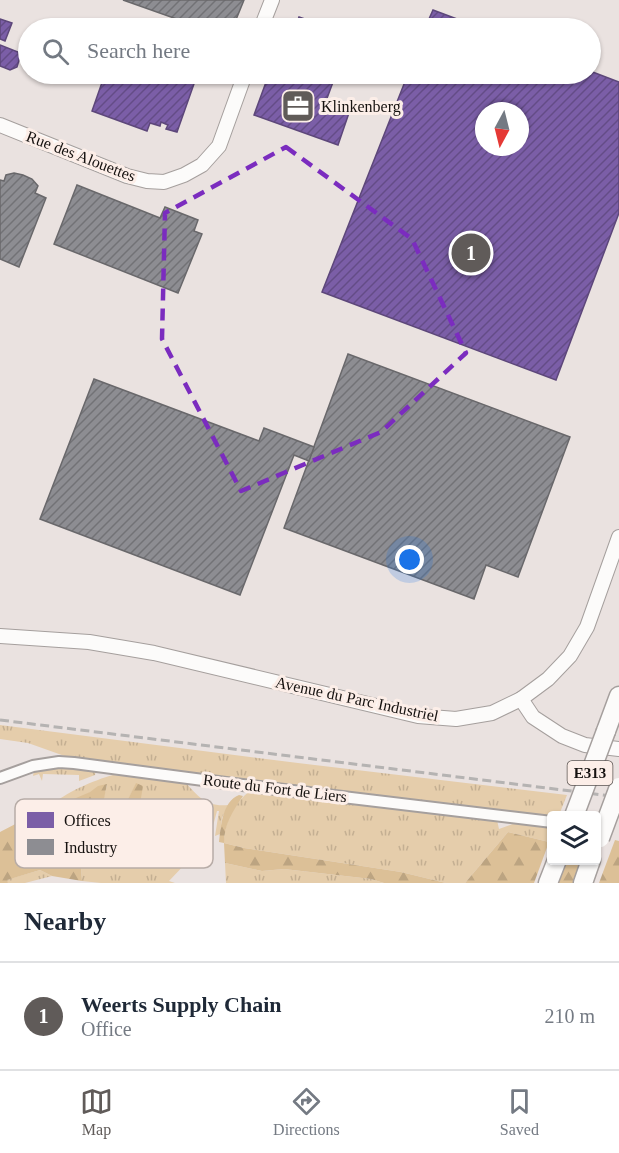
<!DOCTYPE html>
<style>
body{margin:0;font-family:Georgia,serif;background:#f2f2f3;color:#1f2937}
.controls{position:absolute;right:18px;bottom:18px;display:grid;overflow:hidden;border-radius:6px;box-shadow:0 2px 4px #0004}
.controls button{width:54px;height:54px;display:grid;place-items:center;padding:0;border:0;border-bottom:2px solid #e0e1e3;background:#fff;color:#1f2937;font:30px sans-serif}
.compass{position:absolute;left:475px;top:102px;width:54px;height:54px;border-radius:50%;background:#fff;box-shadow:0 2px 4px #0004;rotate:187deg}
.you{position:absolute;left:410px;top:560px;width:21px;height:21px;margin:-15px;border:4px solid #fff;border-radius:50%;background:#1a73e8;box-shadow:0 0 0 9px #1a73e833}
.badge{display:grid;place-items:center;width:39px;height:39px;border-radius:50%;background:#605b59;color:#fff;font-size:20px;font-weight:700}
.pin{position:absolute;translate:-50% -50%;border:3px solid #fff;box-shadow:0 2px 6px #0006}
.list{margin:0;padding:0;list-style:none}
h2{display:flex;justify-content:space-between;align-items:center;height:78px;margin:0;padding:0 24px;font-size:26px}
h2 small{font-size:20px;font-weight:400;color:#747a83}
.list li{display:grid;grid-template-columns:39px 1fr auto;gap:18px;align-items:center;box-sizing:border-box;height:108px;padding:0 24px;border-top:2px solid #e0e1e3}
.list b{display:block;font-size:22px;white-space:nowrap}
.list p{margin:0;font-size:20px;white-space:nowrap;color:#747a83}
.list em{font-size:20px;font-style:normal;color:#747a83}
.icon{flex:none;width:33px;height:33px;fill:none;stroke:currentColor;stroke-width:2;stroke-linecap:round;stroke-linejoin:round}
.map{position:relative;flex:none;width:619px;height:883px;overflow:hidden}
.search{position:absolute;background:#fff;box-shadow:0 2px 4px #0004;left:18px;right:18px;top:18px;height:66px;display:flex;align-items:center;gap:15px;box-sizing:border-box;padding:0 21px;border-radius:33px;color:#747a83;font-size:22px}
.sheet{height:186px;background:#fff}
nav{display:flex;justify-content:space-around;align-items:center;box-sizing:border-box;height:84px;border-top:2px solid #e0e1e3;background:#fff;font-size:16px;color:#747a83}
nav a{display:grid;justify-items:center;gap:3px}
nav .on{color:#605b59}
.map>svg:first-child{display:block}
.grass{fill:url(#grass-tufts)}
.forest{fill:url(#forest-firs)}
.offices{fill:url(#offices-hatch);stroke:#5d477a;stroke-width:1.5;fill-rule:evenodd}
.industry{fill:url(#industry-hatch);stroke:#69686b;stroke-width:1.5}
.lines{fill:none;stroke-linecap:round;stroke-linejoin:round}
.street-casing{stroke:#a59f9d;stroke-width:14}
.secondary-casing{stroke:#a59f9d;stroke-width:16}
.highway-casing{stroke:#a59f9d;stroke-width:21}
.street{stroke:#fcfbfa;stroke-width:10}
.secondary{stroke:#fcfbfa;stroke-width:14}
.highway{stroke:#fcfbfa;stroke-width:18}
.rail{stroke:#b5b3b2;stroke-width:3;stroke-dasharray:9 4.5;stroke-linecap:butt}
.highway-bridge-casing{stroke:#a59f9d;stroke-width:21;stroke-linecap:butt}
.highway-bridge{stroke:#fcfbfa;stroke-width:18}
.marked{fill:none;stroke:#7b2cbf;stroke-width:4.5;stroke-dasharray:12 8;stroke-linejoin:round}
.labels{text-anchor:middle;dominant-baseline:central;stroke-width:6;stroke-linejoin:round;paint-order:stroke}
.shield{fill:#fceee8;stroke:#5b5451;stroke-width:1.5}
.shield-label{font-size:15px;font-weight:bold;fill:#161210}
.poi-label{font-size:16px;fill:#161210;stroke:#fceee8;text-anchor:start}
.street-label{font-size:16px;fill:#161210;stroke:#fceee8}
.key{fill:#fceee8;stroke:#b7aca7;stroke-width:1.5}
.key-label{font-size:16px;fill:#161210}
</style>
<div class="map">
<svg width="619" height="883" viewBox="0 0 619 883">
<defs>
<pattern id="grass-tufts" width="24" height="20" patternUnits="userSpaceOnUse" patternTransform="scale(1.5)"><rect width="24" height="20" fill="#e5cdab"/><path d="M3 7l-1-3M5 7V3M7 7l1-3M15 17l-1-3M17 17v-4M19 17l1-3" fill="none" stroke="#c4af92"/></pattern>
<pattern id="forest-firs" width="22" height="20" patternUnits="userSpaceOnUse" patternTransform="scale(1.5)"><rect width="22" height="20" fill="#dcc097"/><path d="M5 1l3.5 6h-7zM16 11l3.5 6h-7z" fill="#bca481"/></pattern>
<pattern id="offices-hatch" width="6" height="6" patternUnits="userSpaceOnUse" patternTransform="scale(1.5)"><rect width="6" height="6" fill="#7b5ea7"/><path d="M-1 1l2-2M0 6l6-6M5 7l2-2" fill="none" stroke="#644c87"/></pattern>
<pattern id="industry-hatch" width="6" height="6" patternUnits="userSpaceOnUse" patternTransform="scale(1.5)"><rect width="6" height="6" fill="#8d8d92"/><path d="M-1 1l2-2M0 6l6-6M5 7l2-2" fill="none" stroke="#727276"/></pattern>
</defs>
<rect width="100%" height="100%" fill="#eae2e0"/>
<g class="grass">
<polygon points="0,725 298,763 567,795 559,815 551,816 73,759 28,743 0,739"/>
<polygon points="59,766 96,770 95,775 79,781 79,775 43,774 42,781 39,774 33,776 34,770"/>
<path d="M113,775L185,782C199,797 206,807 228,805L222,818L220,834L215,836L219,811H217L202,867L188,861L169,881L175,883H101L82,881L81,868L75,847L69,835L70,830L74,824L85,828L98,838L148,825L133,822L139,810L136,784L124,807L102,804L107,785C99,786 96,789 89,793C77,799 63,803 50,806C65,793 94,780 113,775Z"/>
<path d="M250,791L497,820L499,829L518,822L551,826V836L549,842L508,832L465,883H446L401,872L244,848L224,843C224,823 234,803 250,791Z"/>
<polygon points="225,863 262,871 284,869 371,879 384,883 226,883"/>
<polygon points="40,870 52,876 25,883 8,883 6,880"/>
</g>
<g class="forest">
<path d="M136,783L143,786L139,810L134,822L157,828L165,835C165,863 137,853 121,847C113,845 105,842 98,838C87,832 88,828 74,824C64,836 77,850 84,861L81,868L82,881L52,876L40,870L7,880L8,883H0V832L50,806L69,801L90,792L98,786L107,784L103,804L124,807Z"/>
<path d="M239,795L243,796C233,811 224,824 224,843L244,848L401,872L446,883H384L371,879L284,869L262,871L225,863L224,843L219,842C221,826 222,802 239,795Z"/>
<polygon points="508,832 549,842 534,883 465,883"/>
<polygon points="615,840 619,841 619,883 599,883"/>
<polygon points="563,861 584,861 575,883 554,883"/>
</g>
<g class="offices">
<polygon points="433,10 481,28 425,28"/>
<polygon points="299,17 331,28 295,28"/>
<polygon points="0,19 12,23 5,41 0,39"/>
<polygon points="125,20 148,28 122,28"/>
<polygon points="0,45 18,52 20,57 17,67 10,70 0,66"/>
<path d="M590,71L619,82V213L556,380L322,292L408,74H590ZM484,111H520V147H484Z"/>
<polygon points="105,74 176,74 174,80 184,83 186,78 195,81 177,132 166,129 168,125 161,122 160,126 150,123 147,131 92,111"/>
<polygon points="269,74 336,74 326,101 350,110 338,145 254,115"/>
</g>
<g class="industry">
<polygon points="123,0 244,0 233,27 214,20 211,28 202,28"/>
<polygon points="14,173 23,175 32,179 38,186 35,193 46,198 19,267 0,259 0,180 4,181 6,175"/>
<polygon points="77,185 160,218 165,207 198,220 194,231 202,234 178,293 54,244"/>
<polygon points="348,354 570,437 518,577 486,565 474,599 284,528"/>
<polygon points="94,379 259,441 264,428 314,447 309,461 294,455 240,595 40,519"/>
</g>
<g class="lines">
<defs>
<polyline id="street" points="0,778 33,766 59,762 74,763 226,783 552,822"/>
<g id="secondary">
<polyline points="261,28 272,0"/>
<polyline points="0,125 127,176 147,181 164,182 184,175 202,165 219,146 245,74"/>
<polyline points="0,636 89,642 154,653 418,716 456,719 492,713 521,699 548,679 570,656 587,627 619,537"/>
<polyline points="521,699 533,717 562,736 585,745 619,749"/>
</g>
<g id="highway">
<polyline points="606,731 619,696"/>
<polyline points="548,883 557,860"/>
<polyline points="583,883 591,860"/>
</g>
</defs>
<use href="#street" class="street-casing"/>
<use href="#secondary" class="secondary-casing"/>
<use href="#highway" class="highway-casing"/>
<use href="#street" class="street"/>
<use href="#secondary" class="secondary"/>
<use href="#highway" class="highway"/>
<polyline class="rail" points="0,720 619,797"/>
<defs>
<g id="highway-bridge">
<polyline points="574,816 606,731"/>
<polyline points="600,838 619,787"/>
</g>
</defs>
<use href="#highway-bridge" class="highway-bridge-casing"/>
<use href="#highway-bridge" class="highway-bridge"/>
</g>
<path class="marked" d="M286,147L412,239L466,353L381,432L241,491L162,339L165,213Z"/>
<defs>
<symbol id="office-square" viewBox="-11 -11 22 22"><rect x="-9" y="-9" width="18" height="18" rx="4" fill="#605b59" stroke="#fceee8"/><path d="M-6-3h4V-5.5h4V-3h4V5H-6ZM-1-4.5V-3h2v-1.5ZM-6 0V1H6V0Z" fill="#fff"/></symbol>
</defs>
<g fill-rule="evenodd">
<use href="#office-square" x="279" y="87" width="38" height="38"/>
</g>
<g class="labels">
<rect class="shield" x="567.5" y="761" width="45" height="24" rx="4.5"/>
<g class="shield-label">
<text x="590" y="773">E313</text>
</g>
<g class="poi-label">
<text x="321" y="106">Klinkenberg</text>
</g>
<g class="street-label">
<text transform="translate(81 156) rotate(21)">Rue des Alouettes</text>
<text transform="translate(357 699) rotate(12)">Avenue du Parc Industriel</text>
<text transform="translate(275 788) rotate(7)">Route du Fort de Liers</text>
</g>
</g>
<rect x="15" y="799" width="198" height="69" rx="9" class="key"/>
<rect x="27" y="812" width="27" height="16" fill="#7b5ea7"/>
<rect x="27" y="839" width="27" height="16" fill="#8d8d92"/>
<g class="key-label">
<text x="64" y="826">Offices</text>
<text x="64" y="853">Industry</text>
</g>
</svg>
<div class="controls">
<button><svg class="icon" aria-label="layers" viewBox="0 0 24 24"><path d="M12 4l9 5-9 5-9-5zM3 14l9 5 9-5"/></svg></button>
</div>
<svg class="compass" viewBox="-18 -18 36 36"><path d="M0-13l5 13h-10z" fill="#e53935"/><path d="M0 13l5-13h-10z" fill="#747a83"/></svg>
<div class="you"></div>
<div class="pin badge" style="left:471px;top:253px">1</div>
<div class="search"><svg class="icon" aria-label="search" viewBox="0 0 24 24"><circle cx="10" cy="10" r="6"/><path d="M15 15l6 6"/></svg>Search here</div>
</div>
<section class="sheet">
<h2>Nearby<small></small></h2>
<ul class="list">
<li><span class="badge">1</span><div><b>Weerts Supply Chain</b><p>Office</p></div><em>210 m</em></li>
</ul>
</section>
<nav>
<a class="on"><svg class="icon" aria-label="map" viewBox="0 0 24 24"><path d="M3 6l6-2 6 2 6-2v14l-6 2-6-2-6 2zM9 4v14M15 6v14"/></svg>Map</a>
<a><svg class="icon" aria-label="directions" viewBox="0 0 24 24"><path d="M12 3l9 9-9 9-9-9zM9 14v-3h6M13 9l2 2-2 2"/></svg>Directions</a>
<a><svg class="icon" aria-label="saved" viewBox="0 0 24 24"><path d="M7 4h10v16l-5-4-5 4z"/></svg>Saved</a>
</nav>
